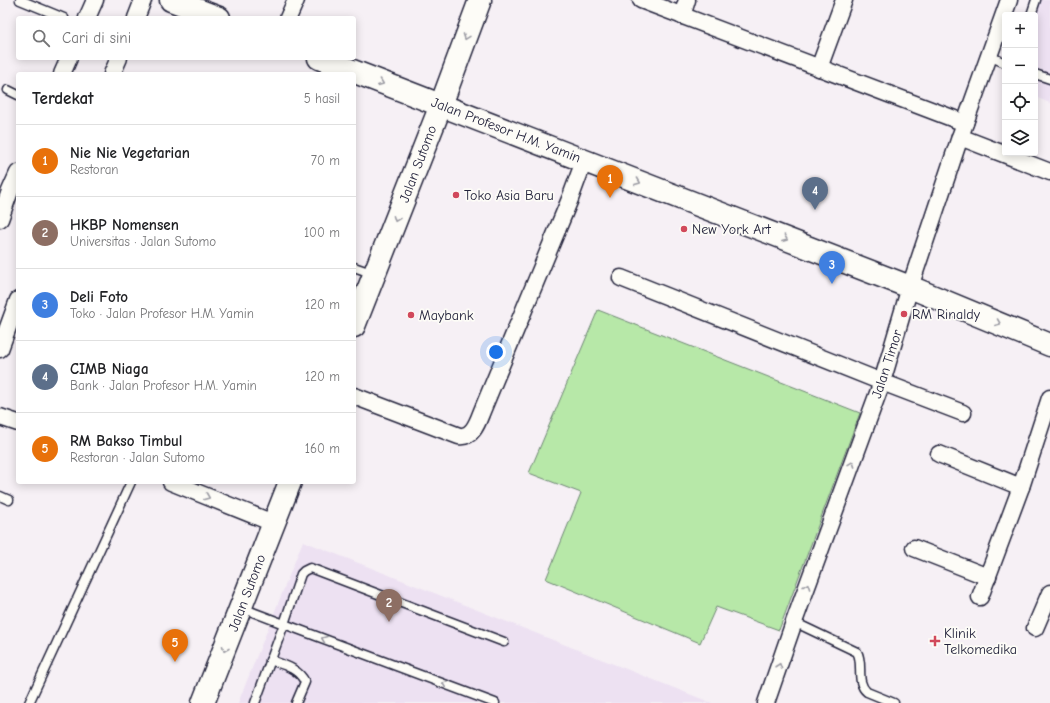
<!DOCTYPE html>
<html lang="id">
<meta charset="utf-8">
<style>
body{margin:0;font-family:"Comic Neue",sans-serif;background:#f2f2f2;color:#202124}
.controls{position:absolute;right:12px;top:12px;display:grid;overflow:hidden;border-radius:4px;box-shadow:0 2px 10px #0003}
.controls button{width:36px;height:36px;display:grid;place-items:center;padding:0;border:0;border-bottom:1px solid #e0e0e0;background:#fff;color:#202124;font:20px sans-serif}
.you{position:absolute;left:496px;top:352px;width:14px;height:14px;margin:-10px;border:3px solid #fff;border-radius:50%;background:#1a73e8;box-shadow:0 0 0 6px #1a73e833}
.badge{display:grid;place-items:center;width:26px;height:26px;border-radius:50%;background:#d1495b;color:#fff;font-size:13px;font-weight:700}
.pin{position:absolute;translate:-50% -33px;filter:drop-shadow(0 1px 2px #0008)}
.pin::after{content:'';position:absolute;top:21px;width:14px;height:12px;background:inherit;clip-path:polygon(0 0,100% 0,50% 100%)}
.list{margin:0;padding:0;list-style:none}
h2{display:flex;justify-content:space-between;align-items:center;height:52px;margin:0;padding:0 16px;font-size:17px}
h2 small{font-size:13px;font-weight:400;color:#757577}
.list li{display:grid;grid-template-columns:26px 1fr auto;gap:12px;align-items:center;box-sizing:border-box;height:72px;padding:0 16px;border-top:1px solid #e0e0e0}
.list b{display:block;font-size:15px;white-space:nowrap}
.list p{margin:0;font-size:13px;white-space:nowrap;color:#757577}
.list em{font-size:13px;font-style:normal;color:#757577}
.icon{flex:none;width:22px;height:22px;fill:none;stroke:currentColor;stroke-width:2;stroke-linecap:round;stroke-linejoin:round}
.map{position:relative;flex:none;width:1050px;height:703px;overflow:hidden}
.search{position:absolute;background:#fff;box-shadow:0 2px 10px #0003;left:16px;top:16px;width:340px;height:44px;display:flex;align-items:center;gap:10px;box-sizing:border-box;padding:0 14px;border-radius:4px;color:#757577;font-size:15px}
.panel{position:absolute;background:#fff;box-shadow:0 2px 10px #0003;left:16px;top:72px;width:340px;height:412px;border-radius:4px}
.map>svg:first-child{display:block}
.built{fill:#ede1f2}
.green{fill:#b7e8a8;stroke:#6c8572}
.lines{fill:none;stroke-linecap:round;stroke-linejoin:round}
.service-casing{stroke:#22223b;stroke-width:11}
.minor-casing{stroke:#22223b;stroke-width:19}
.secondary-casing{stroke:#22223b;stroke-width:25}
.primary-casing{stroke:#22223b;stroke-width:25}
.service{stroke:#fdfcf7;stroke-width:8}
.minor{stroke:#fdfcf7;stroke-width:16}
.secondary{stroke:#fdfcf7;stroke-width:22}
.primary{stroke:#fdfcf7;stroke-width:22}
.oneway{stroke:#9a9aa2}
.poi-dot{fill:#d1495b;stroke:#fdfcf7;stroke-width:1.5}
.labels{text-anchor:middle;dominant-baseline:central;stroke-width:3.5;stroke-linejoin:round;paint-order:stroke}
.street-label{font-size:14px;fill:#22223b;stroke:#fdfcf7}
.poi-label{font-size:14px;fill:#22223b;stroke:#fdfcf7;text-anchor:start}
</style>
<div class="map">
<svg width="1050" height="703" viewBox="0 0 1050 703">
<rect width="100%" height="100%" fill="#f6f0f5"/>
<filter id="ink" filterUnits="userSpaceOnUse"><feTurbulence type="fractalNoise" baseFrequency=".025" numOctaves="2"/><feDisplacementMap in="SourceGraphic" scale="8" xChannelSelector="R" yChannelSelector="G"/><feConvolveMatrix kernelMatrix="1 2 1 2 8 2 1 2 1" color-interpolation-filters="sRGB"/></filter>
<g filter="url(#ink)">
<g class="built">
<polygon points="1031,0 1050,0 1050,103 1035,97 1035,15 1025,15"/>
<polygon points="303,541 712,703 238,703"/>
</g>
<polygon class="green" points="598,310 860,413 779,630 716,607 700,643 546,579 581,493 529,473"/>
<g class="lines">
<defs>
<g id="service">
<polyline points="20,0 64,18"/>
<polyline points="1031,15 1036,0"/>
<polyline points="989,56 1005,63"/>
<polyline points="1035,74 1050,79"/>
<polyline points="8,90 18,95"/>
<polyline points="354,267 374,274"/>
<polyline points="0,496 9,500"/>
<polyline points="242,608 284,624 255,703"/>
<path d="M794,622L857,652C864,663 855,682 867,692L894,703"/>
<path d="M270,660C284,665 298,668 305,682L296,703"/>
<polyline points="29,703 131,482"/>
<polyline points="495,703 284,624 301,574 304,571 310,568 504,642"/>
</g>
<g id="minor">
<polyline points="641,0 965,123"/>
<polyline points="682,16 687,0"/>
<polyline points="87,18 95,0"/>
<polyline points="136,18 143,0"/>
<polyline points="288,18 296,0"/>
<polyline points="819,68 844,0"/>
<polyline points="62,74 69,58"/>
<polyline points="112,74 119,58"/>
<polyline points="960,137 1050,172"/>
<polyline points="0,219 10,191 18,173"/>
<polyline points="621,278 882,382 963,413"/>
<polyline points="0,349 18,300"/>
<path d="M354,396L459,436C473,438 478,421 482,411L570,199L584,161"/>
<polyline points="0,417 18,423"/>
<polyline points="939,454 1021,487"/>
<polyline points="171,482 273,523"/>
<polyline points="914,548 988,577"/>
<polyline points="980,597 1021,487 1050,398"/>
<polyline points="1035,628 1050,593"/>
<polyline points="766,703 794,622 882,382 910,287 960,137 1009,0"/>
</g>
<g id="secondary">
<polyline points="354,326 441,105 480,0"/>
<polyline points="203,703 290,482"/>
</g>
<g id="primary">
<polyline points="171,0 219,18"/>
<polyline points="319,58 910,287 1050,345"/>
</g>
</defs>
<use href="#service" class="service-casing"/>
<use href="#minor" class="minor-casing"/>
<use href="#secondary" class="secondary-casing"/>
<use href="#primary" class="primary-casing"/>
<use href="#service" class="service"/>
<use href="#minor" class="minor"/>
<use href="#secondary" class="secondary"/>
<use href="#primary" class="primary"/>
</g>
<defs><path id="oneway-chevron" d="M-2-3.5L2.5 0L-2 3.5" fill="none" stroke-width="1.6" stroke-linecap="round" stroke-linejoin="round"/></defs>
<g class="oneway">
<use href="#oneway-chevron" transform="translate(466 37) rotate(110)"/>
<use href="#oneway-chevron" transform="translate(381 83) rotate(21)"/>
<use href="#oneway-chevron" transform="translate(638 182) rotate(21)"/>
<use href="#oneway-chevron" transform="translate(396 219) rotate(111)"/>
<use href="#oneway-chevron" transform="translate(785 239) rotate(21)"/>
<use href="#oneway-chevron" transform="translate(998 323) rotate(22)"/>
<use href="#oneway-chevron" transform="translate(852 464) rotate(-70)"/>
<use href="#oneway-chevron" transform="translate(207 497) rotate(22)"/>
<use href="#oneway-chevron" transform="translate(807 586) rotate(-70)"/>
<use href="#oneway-chevron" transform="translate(324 639) rotate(-159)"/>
<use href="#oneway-chevron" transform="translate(225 649) rotate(112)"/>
<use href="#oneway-chevron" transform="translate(779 666) rotate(-71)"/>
<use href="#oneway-chevron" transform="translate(445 684) rotate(-159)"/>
</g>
</g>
<g class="poi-dot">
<circle cx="456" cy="195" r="4"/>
<circle cx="684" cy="229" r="4"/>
<circle cx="904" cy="314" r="4"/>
<circle cx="411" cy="315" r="4"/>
<path d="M933 635h4v4h4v4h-4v4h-4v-4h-4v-4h4z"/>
</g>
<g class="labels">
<g class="street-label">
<text transform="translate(506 130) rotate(21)">Jalan Profesor H.M. Yamin</text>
<text transform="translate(418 164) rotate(-69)">Jalan Sutomo</text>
<text transform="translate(887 364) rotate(-72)">Jalan Timor</text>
<text transform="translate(247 593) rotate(-69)">Jalan Sutomo</text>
</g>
<g class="poi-label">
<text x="464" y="195">Toko Asia Baru</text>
<text x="692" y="229">New York Art</text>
<text x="912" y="314">RM Rinaldy</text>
<text x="419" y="315">Maybank</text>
<text x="944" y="633">Klinik<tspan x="944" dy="16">Telkomedika</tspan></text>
</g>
</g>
</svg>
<div class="controls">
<button>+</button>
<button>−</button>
<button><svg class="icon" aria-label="locate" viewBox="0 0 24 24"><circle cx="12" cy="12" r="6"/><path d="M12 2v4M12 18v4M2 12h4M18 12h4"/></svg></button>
<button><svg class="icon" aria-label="layers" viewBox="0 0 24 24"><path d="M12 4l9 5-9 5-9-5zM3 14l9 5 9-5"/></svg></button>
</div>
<div class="you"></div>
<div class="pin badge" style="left:610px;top:198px;background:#e8710a">1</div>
<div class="pin badge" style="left:389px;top:622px;background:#8d6e63">2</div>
<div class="pin badge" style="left:832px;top:284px;background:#3f7fe0">3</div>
<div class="pin badge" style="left:815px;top:210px;background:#5c6f8a">4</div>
<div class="pin badge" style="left:175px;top:662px;background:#e8710a">5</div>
<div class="search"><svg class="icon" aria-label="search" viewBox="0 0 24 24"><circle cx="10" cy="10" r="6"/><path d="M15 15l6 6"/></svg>Cari di sini</div>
<section class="panel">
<h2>Terdekat<small>5 hasil</small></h2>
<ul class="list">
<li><span class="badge" style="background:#e8710a">1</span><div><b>Nie Nie Vegetarian</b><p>Restoran</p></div><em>70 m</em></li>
<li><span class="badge" style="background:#8d6e63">2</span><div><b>HKBP Nomensen</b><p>Universitas · Jalan Sutomo</p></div><em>100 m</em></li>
<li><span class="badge" style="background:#3f7fe0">3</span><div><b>Deli Foto</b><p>Toko · Jalan Profesor H.M. Yamin</p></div><em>120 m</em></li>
<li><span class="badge" style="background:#5c6f8a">4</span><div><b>CIMB Niaga</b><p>Bank · Jalan Profesor H.M. Yamin</p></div><em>120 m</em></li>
<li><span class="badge" style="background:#e8710a">5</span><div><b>RM Bakso Timbul</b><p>Restoran · Jalan Sutomo</p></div><em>160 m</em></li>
</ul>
</section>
</div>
